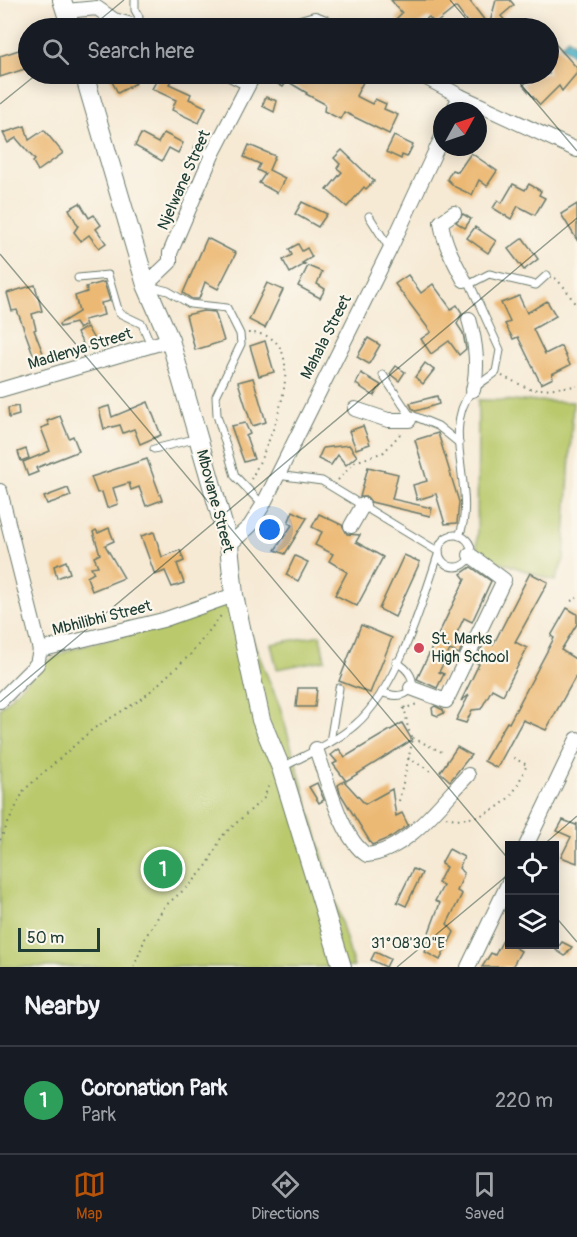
<!DOCTYPE html>
<meta charset="utf-8">
<style>
body{margin:0;font-family:Pangolin,sans-serif;background:#20242c;color:#f1f3f6}
.controls{position:absolute;right:18px;bottom:18px;display:grid;overflow:hidden;border-radius:0px;box-shadow:0 3px 15px #0003}
.controls button{width:54px;height:54px;display:grid;place-items:center;padding:0;border:0;border-bottom:2px solid #363941;background:#171b24;color:#f1f3f6;font:30px sans-serif}
.compass{position:absolute;left:433px;top:102px;width:54px;height:54px;border-radius:50%;background:#171b24;box-shadow:0 3px 15px #0003;rotate:50deg}
.scale{position:absolute;left:18px;bottom:15px;width:82px;box-sizing:border-box;padding-left:6px;border:3px solid #1f3d34;border-top:0;font-size:16px;line-height:21px;white-space:nowrap;color:#1f3d34;-webkit-text-stroke:4px #fbf7ec;paint-order:stroke}
.you{position:absolute;left:270px;top:530px;width:21px;height:21px;margin:-15px;border:4px solid #fff;border-radius:50%;background:#1a73e8;box-shadow:0 0 0 9px #1a73e833}
.badge{display:grid;place-items:center;width:39px;height:39px;border-radius:50%;background:#b45309;color:#fff;font-size:20px;font-weight:700}
.pin{position:absolute;translate:-50% -50%;border:3px solid #fff;box-shadow:0 2px 6px #0006}
.list{margin:0;padding:0;list-style:none}
h2{display:flex;justify-content:space-between;align-items:center;height:78px;margin:0;padding:0 24px;font-size:26px}
h2 small{font-size:20px;font-weight:400;color:#9ea1a6}
.list li{display:grid;grid-template-columns:39px 1fr auto;gap:18px;align-items:center;box-sizing:border-box;height:108px;padding:0 24px;border-top:2px solid #363941}
.list b{display:block;font-size:22px;white-space:nowrap}
.list p{margin:0;font-size:20px;white-space:nowrap;color:#9ea1a6}
.list em{font-size:20px;font-style:normal;color:#9ea1a6}
.icon{flex:none;width:33px;height:33px;fill:none;stroke:currentColor;stroke-width:2;stroke-linecap:round;stroke-linejoin:round}
.map{position:relative;flex:none;width:577px;height:967px;overflow:hidden}
.search{position:absolute;background:#171b24;box-shadow:0 3px 15px #0003;left:18px;right:18px;top:18px;height:66px;display:flex;align-items:center;gap:15px;box-sizing:border-box;padding:0 21px;border-radius:33px;color:#9ea1a6;font-size:22px}
.sheet{height:186px;background:#171b24}
nav{display:flex;justify-content:space-around;align-items:center;box-sizing:border-box;height:84px;border-top:2px solid #363941;background:#171b24;font-size:16px;color:#9ea1a6}
nav a{display:grid;justify-items:center;gap:3px}
nav .on{color:#b45309}
.map>svg:first-child{display:block}
.green{fill:#b9c96c;stroke:#6c8350;stroke-width:1.5}
.water{fill:#43abc2;stroke:#31747b;stroke-width:1.5}
.building{fill:#ecb974}
.lines{fill:none;stroke-linecap:round;stroke-linejoin:round}
.lane-casing{stroke:#6a7a6c;stroke-width:9}
.street-casing{stroke:#6a7a6c;stroke-width:16}
.secondary-casing{stroke:#6a7a6c;stroke-width:20}
.path{stroke:#6a7a6c;stroke-width:2;stroke-dasharray:1.5 4.5;stroke-linecap:butt}
.lane{stroke:#fff;stroke-width:7}
.street{stroke:#fff;stroke-width:14}
.secondary{stroke:#fff;stroke-width:18}
.ticks{fill:none;stroke:#1f3d34;stroke-width:1.5;stroke-opacity:0.45}
.poi-dot{fill:#d1495b;stroke:#fbf7ec;stroke-width:2}
.labels{text-anchor:middle;dominant-baseline:central;stroke-width:4.5;stroke-linejoin:round;paint-order:stroke}
.street-label{font-size:16px;fill:#1f3d34;stroke:#fbf7ec}
.poi-label{font-size:16px;fill:#1f3d34;stroke:#fbf7ec;text-anchor:start}
.ticks-label{font-size:15px;text-anchor:middle;fill:#1f3d34;stroke:#fbf7ec;stroke-width:4.5;stroke-linejoin:round;paint-order:stroke}
</style>
<div class="map">
<svg width="577" height="967" viewBox="0 0 577 967">
<rect width="100%" height="100%" fill="#fbf7ec"/>
<filter id="ink" filterUnits="userSpaceOnUse"><feTurbulence type="fractalNoise" baseFrequency=".0167" numOctaves="2"/><feDisplacementMap in="SourceGraphic" scale="12" xChannelSelector="R" yChannelSelector="G"/><feConvolveMatrix kernelMatrix="1 2 1 2 8 2 1 2 1" color-interpolation-filters="sRGB"/></filter>
<filter id="wash" filterUnits="userSpaceOnUse"><feTurbulence type="fractalNoise" baseFrequency=".008" numOctaves="4" result="noise"/><feDisplacementMap in="SourceGraphic" scale="24" xChannelSelector="R" yChannelSelector="G"/><feGaussianBlur stdDeviation="1.35" result="paint"/><feColorMatrix in="noise" values="0 0 0 0 0 0 0 0 0 0 0 0 0 0 0 0 0 1.4 0 .05"/><feComposite in="paint" operator="in"/></filter>
<g filter="url(#wash)">
<rect width="100%" height="100%" fill="#f6ead5"/>
<g class="green">
<polygon points="478,400 573,402 564,559 555,581 477,554"/>
<polygon points="234,595 280,707 354,967 0,967 0,708 43,664 69,650 171,622"/>
<polygon points="320,635 325,660 277,669 271,644"/>
</g>
<polygon class="water" points="568,38 577,47 573,56 561,45"/>
<g id="blocks">
<g class="building">
<polygon points="391,0 469,0 489,26 496,0 510,0 514,5 501,16 511,28 471,28 456,7 435,24 429,17 414,28 404,28 396,19 402,13"/>
<polygon points="549,37 577,68 577,73 562,91 559,86 540,105 523,85 537,74 549,74"/>
<polygon points="28,47 28,68 0,77 0,56"/>
<polygon points="108,74 131,74 136,83 118,93"/>
<polygon points="160,74 172,79 169,84 191,94 189,99 206,107 199,123 172,110 176,100 152,89"/>
<polygon points="274,74 315,74 330,81 333,74 347,77 349,74 355,74 364,80 356,96 372,104 375,99 386,104 384,109 398,115 389,134 344,112 340,119 324,111 325,104 306,94 307,93 287,81 283,87 276,83 279,77"/>
<polygon points="266,97 277,101 274,112 262,106"/>
<polygon points="25,126 29,140 44,130 63,153 38,171 33,162 35,160 16,138 8,143 3,133"/>
<polygon points="164,133 183,143 178,153 169,148 162,161 135,146 141,134 158,143"/>
<polygon points="394,136 413,145 407,157 402,155 401,159 386,152"/>
<polygon points="249,145 275,156 269,170 285,178 277,193 259,183 265,174 257,170 260,164 244,157"/>
<polygon points="342,150 374,181 366,189 364,187 347,207 327,190 342,172 337,168 340,164 334,158"/>
<polygon points="471,153 497,171 487,186 479,180 472,195 455,187 447,179 452,170 458,172"/>
<polygon points="513,184 525,190 529,184 541,191 539,195 545,198 535,215 518,206 511,219 493,208 498,200 502,203"/>
<polygon points="302,202 327,214 318,227 295,214"/>
<polygon points="80,203 89,218 94,215 101,225 96,229 106,243 99,248 89,235 81,241 74,232 78,226 69,209"/>
<polygon points="577,204 577,240 561,214"/>
<polygon points="463,214 471,219 465,228 456,222"/>
<polygon points="475,227 496,241 488,253 467,238"/>
<polygon points="207,238 236,253 218,289 205,282 199,299 192,299 183,293"/>
<polygon points="523,238 538,259 524,270 508,249"/>
<polygon points="298,244 302,251 307,248 312,257 302,263 305,264 290,273 283,260 292,255 289,249"/>
<polygon points="308,266 322,272 317,284 325,289 320,298 298,286"/>
<polygon points="408,275 421,293 433,284 451,309 457,305 462,313 457,324 463,333 466,349 459,355 449,341 431,354 421,339 431,332 395,284"/>
<polygon points="104,282 110,301 101,303 104,315 84,320 86,325 79,329 75,323 60,327 59,324 79,312 75,296 87,292 86,287"/>
<polygon points="267,283 283,290 265,328 249,320"/>
<polygon points="35,285 42,311 32,314 36,329 34,330 45,358 36,362 17,310 12,311 7,293"/>
<polygon points="519,296 527,313 547,301 556,316 533,329 545,354 561,346 570,365 552,374 553,378 541,384 518,337 513,339 505,324 510,322 501,303"/>
<polygon points="203,311 215,312 224,341 195,350 186,315"/>
<polygon points="87,327 96,343 86,349 77,333"/>
<polygon points="368,338 380,345 369,364 357,357"/>
<polygon points="265,341 274,372 259,376 250,346"/>
<polygon points="425,363 434,370 423,384 415,377"/>
<polygon points="396,366 405,372 399,381 390,374"/>
<polygon points="361,373 381,385 374,396 356,384"/>
<polygon points="253,378 266,422 252,426 238,382"/>
<polygon points="437,396 439,404 416,411 412,408 410,403"/>
<polygon points="148,402 161,435 140,444 134,429 123,433 120,425 104,429 99,409 109,406 112,417"/>
<polygon points="18,406 19,415 9,418 8,408"/>
<polygon points="60,416 69,438 73,436 79,451 36,468 38,472 28,476 23,462 50,451 41,428 49,425 47,421"/>
<polygon points="245,423 250,434 246,436 254,459 244,462 231,426"/>
<polygon points="363,426 370,444 356,449 349,431"/>
<polygon points="438,433 459,502 457,523 445,524 436,494 417,500 413,485 427,481 415,440"/>
<polygon points="349,445 357,456 346,465 338,455 331,465 318,459 323,448"/>
<polygon points="26,449 29,458 21,461 18,452"/>
<polygon points="147,459 162,500 146,506 139,487 131,490 129,483 113,488 118,504 107,508 102,492 97,493 91,477"/>
<polygon points="368,467 398,474 392,499 432,508 430,516 371,502 367,497 360,497"/>
<polygon points="68,488 71,496 47,504 44,497"/>
<polygon points="293,511 307,518 285,554 275,550 292,525 288,523"/>
<polygon points="319,514 342,525 347,534 360,535 356,542 383,557 357,606 335,595 347,572 329,561 333,554 315,545 322,532 312,527"/>
<polygon points="109,528 114,541 105,545 124,578 92,591 87,577 94,573 91,567 98,566 94,557 100,554 93,532 96,530 98,533"/>
<polygon points="154,532 162,557 180,550 184,561 177,564 184,583 172,587 165,571 155,575 141,536"/>
<polygon points="404,555 420,562 395,617 379,609"/>
<polygon points="295,556 308,562 298,581 286,575"/>
<polygon points="66,561 70,573 57,578 54,566"/>
<polygon points="471,567 491,581 472,622 464,618 456,635 465,639 459,654 450,650 439,672 444,674 437,688 417,679 465,579 461,574"/>
<polygon points="530,573 548,582 515,642 527,648 503,695 492,689 481,709 472,710 466,723 456,720 469,695 461,701 479,664 475,662 485,641 493,645"/>
<polygon points="567,608 577,614 577,624 561,650 577,660 577,674 546,730 523,720 497,768 484,761 507,722 509,723 554,638 551,636"/>
<polygon points="361,625 392,638 370,693 339,681"/>
<polygon points="298,688 317,688 315,707 296,707"/>
<polygon points="435,706 443,710 444,713 438,716 433,714 432,708"/>
<polygon points="402,723 412,740 346,781 333,764 337,762 331,755 339,749 345,757"/>
<polygon points="457,747 471,755 450,781 440,772"/>
<polygon points="344,781 365,804 392,789 396,816 402,813 408,825 391,837 372,845 340,793 338,785"/>
<polygon points="317,783 324,800 319,803 309,787"/>
<polygon points="563,820 576,825 577,823 577,863 561,857 571,837 557,831"/>
<polygon points="449,849 464,857 459,868 464,874 457,891 462,894 447,924 454,932 440,960 425,952 433,937 428,935 440,903 435,901 443,886 438,883 446,867 441,864"/>
<polygon points="413,869 422,873 406,906 397,902"/>
<polygon points="503,940 521,951 512,967 482,967 491,953 495,955"/>
<polygon points="562,942 572,947 565,956 556,950"/>
<polygon points="375,952 390,959 386,967 371,960"/>
</g>
</g>
</g>
<g filter="url(#ink)">
<use href="#blocks" fill-opacity="0" stroke="#6a7a6c" stroke-width="1.5"/>
<g class="lines">
<defs>
<g id="lane">
<polyline points="135,0 135,10 139,17 135,25"/>
<polyline points="198,148 212,155"/>
<polyline points="369,216 390,249"/>
<polyline points="78,278 108,275 119,313 142,324 151,345"/>
<polyline points="149,286 168,291 190,304 227,308 240,334 241,344 216,396 217,415 235,476 263,505"/>
<polyline points="383,375 409,414 438,426 459,443"/>
<polyline points="154,449 198,438"/>
<path d="M277,475L322,481L439,552C422,604 397,689 355,725C334,743 307,754 283,767"/>
<circle cx="455" cy="551" r="16"/>
<path d="M459,536C478,494 440,431 471,392C478,383 488,379 496,372L500,350L470,284L489,274L536,285L547,275"/>
<path d="M382,692C412,705 425,678 396,662"/>
<polyline points="330,742 339,688"/>
</g>
<g id="street">
<polyline points="66,11 97,8 114,20 142,28"/>
<polyline points="284,28 315,19 337,28"/>
<polyline points="230,74 248,83"/>
<polyline points="419,74 460,96 577,150"/>
<polyline points="453,111 460,96"/>
<path d="M454,213L441,222C444,244 454,261 464,280"/>
<polyline points="146,285 170,262 170,253 212,155 254,74"/>
<path d="M469,319C476,343 479,366 473,390"/>
<polyline points="0,390 170,340"/>
<polyline points="355,409 388,420 409,420"/>
<polyline points="0,491 40,650"/>
<polyline points="351,526 363,505"/>
<polyline points="229,545 250,526 263,505 390,249 442,137"/>
<polyline points="411,688 446,701 504,580 470,555"/>
<polyline points="0,701 37,664 40,650 163,620 234,595"/>
<path d="M316,749C327,778 341,839 367,855C407,851 441,803 468,775"/>
<polyline points="526,846 577,739"/>
<polyline points="468,967 510,880"/>
</g>
<g id="secondary">
<polyline points="62,0 71,28"/>
<polyline points="84,74 146,285 170,340 229,545 234,595 261,720 281,768 342,967"/>
</g>
</defs>
<use href="#lane" class="lane-casing"/>
<use href="#street" class="street-casing"/>
<use href="#secondary" class="secondary-casing"/>
<g class="path">
<polyline points="555,278 565,288 577,307"/>
<path d="M248,333C320,331 269,446 251,479"/>
<polyline points="502,376 532,390 577,386"/>
<polyline points="338,480 355,462 384,452 401,433"/>
<polyline points="571,601 577,598"/>
<polyline points="403,709 417,704"/>
<polyline points="413,738 444,753"/>
<polyline points="408,758 434,773"/>
<polyline points="399,801 413,738 408,729 404,704"/>
<path d="M446,817C468,823 496,813 511,795C518,787 522,774 527,765L510,756"/>
<polyline points="0,840 24,790 93,729 143,698 191,654 223,613"/>
<polyline points="134,967 146,936 165,906 192,883 208,864 222,836 264,798 270,782"/>
</g>
<use href="#lane" class="lane"/>
<use href="#street" class="street"/>
<use href="#secondary" class="secondary"/>
</g>
</g>
<path class="ticks" d="M450,0L474,28M90,28L124,0M512,74L577,151M0,104L37,74M0,254L510,861M0,702L577,218M542,846L577,816M554,915L577,942M397,967L510,873"/>
<circle class="poi-dot" cx="419" cy="648" r="6"/>
<g class="labels">
<g class="street-label">
<text transform="translate(184 180) rotate(-66)">Njelwane Street</text>
<text transform="translate(326 337) rotate(-63)">Mahala Street</text>
<text transform="translate(80 349) rotate(-17)">Madlenya Street</text>
<text transform="translate(215 501) rotate(75)">Mbovane Street</text>
<text transform="translate(102 618) rotate(-14)">Mbhilibhi Street</text>
</g>
<g class="poi-label">
<text x="431" y="639">St. Marks<tspan x="431" dy="18">High School</tspan></text>
</g>
</g>
<g class="ticks-label">
<text x="408" y="948">31°08'30"E</text>
</g>
</svg>
<div class="controls">
<button><svg class="icon" aria-label="locate" viewBox="0 0 24 24"><circle cx="12" cy="12" r="6"/><path d="M12 2v4M12 18v4M2 12h4M18 12h4"/></svg></button>
<button><svg class="icon" aria-label="layers" viewBox="0 0 24 24"><path d="M12 4l9 5-9 5-9-5zM3 14l9 5 9-5"/></svg></button>
</div>
<svg class="compass" viewBox="-18 -18 36 36"><path d="M0-13l5 13h-10z" fill="#e53935"/><path d="M0 13l5-13h-10z" fill="#9ea1a6"/></svg>
<div class="scale">50 m</div>
<div class="you"></div>
<div class="pin badge" style="left:163px;top:869px;background:#2e9e5b">1</div>
<div class="search"><svg class="icon" aria-label="search" viewBox="0 0 24 24"><circle cx="10" cy="10" r="6"/><path d="M15 15l6 6"/></svg>Search here</div>
</div>
<section class="sheet">
<h2>Nearby<small></small></h2>
<ul class="list">
<li><span class="badge" style="background:#2e9e5b">1</span><div><b>Coronation Park</b><p>Park</p></div><em>220 m</em></li>
</ul>
</section>
<nav>
<a class="on"><svg class="icon" aria-label="map" viewBox="0 0 24 24"><path d="M3 6l6-2 6 2 6-2v14l-6 2-6-2-6 2zM9 4v14M15 6v14"/></svg>Map</a>
<a><svg class="icon" aria-label="directions" viewBox="0 0 24 24"><path d="M12 3l9 9-9 9-9-9zM9 14v-3h6M13 9l2 2-2 2"/></svg>Directions</a>
<a><svg class="icon" aria-label="saved" viewBox="0 0 24 24"><path d="M7 4h10v16l-5-4-5 4z"/></svg>Saved</a>
</nav>
